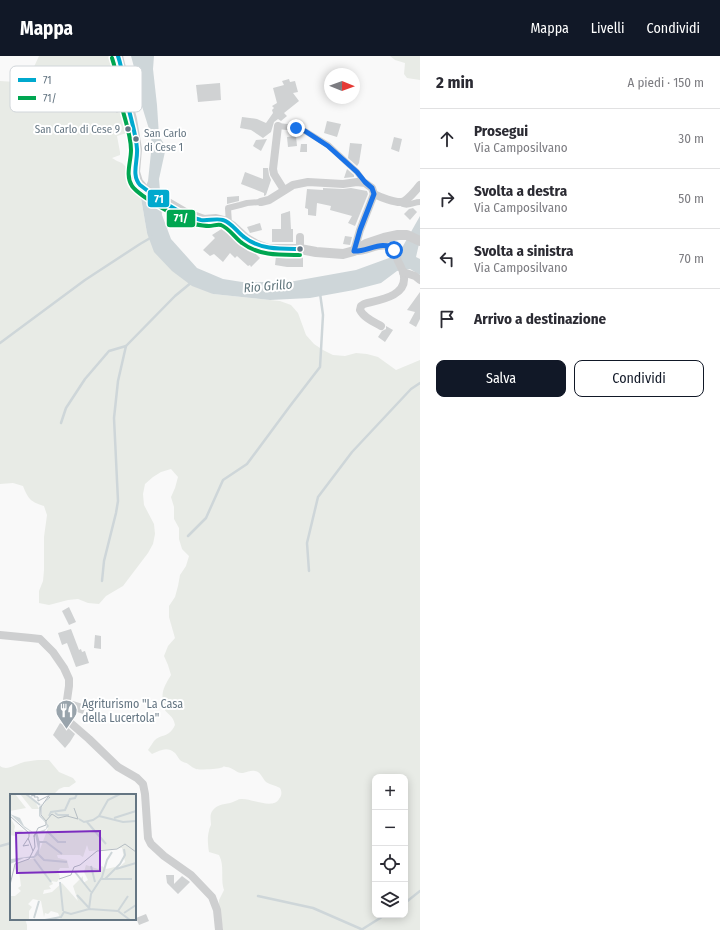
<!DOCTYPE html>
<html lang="it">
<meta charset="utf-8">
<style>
body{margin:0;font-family:"Fira Sans Condensed",sans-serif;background:#f7f7f7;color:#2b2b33}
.controls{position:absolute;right:12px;bottom:12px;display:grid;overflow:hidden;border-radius:8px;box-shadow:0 2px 10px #0003}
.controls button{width:36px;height:36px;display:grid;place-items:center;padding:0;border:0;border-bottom:1px solid #e1e1e2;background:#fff;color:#2b2b33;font:20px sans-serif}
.compass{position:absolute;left:324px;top:12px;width:36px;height:36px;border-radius:50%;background:#fff;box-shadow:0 2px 10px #0003;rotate:91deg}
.stop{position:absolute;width:12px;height:12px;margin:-9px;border:3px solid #1a73e8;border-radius:50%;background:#fff}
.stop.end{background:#1a73e8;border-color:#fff;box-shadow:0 1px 4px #0008}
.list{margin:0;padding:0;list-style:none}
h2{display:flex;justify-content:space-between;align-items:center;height:52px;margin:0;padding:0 16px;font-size:17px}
h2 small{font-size:13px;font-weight:400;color:#7c7c81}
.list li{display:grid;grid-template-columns:26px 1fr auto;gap:12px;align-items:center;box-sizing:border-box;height:60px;padding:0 16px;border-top:1px solid #e1e1e2}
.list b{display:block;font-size:15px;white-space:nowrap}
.list p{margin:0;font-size:13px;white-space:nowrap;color:#7c7c81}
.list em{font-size:13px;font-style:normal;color:#7c7c81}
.actions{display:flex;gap:8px;padding:12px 16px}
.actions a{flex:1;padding:9px 0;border:1px solid #111827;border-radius:8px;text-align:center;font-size:14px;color:#111827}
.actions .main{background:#111827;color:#fff}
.icon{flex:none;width:22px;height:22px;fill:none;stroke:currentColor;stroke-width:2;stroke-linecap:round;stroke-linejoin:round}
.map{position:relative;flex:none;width:420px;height:874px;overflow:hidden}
header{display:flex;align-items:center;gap:24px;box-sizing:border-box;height:56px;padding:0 20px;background:#111827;color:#fff}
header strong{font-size:19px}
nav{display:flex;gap:22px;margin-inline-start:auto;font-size:14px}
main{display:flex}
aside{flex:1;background:#fff}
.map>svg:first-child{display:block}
.green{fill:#e8ebe6;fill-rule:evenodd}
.water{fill:#ced6d9}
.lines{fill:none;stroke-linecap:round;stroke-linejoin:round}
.stream{stroke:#ced6d9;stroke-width:2.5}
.building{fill:#d0d2d3}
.pedestrian{stroke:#cecfd0;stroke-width:6}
.minor{stroke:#cecfd0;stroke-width:8}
.tertiary{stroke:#cecfd0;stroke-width:10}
.bus-1-casing{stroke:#fff;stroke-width:7}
.bus-2-casing{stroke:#fff;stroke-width:7}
.bus-1{stroke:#00a9ce;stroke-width:4}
.bus-2{stroke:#00a651;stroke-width:4}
.route{stroke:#1a73e8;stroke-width:5}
.bus-dot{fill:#657683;stroke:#fff;stroke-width:1.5}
.labels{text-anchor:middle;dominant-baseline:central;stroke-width:4;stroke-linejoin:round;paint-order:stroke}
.bus-label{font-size:11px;fill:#657683;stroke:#fff;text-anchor:end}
.poi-label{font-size:12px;fill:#657683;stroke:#fff;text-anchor:start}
.water-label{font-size:13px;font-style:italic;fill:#60757c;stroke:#fff}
.inset-river{fill:none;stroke:#ced6d9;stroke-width:2}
.inset-road{fill:none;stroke:#b5bdc3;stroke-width:1}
.view{fill:#7b2cbf;fill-opacity:0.15;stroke:#7b2cbf;stroke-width:2}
.inset-edge{fill:none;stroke:#657683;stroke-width:2}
.key{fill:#fff;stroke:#d1d6da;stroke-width:1}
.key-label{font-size:11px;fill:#657683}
.line-badge{stroke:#fff;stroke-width:1.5}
.badge-label{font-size:11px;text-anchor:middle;font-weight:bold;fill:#fff}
</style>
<header>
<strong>Mappa</strong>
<nav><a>Mappa</a><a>Livelli</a><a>Condividi</a></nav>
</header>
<main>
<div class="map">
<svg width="420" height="874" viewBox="0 0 420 874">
<rect width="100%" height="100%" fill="#f9f9f9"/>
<g class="green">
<path d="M39,0H115L130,76L117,80L120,96V99L112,102L117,105L122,107L126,111L129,123L141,142L147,177L213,238L280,245L291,249L298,257L306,279L314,288L323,294L333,299L345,300L356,297L367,298L378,301L396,314L420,304V874H223L219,852V844L224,834C220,822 225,810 219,799L209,796C208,790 207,781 209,775C209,773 210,771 211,769C211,763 209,759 213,754C219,747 225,749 233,746C236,745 238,743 241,743C251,742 273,754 279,743C282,739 282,736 280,732C275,729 270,729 266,726C262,722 261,716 255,715C251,714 248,716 243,717C237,718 233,711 226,711C222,710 225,711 220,712C218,713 198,714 196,713C193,712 191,710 188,708C186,706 183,707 180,704C178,702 177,699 175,697C167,690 161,694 152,698L148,694C150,691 152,688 154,685C162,677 168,683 175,669C173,659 169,660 164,653C163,652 163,649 163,647C161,635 165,629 171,619L168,609L164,600L168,590L175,582L169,561V550L175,541L178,530L180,519L186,510L189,500L182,493L179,483V472L174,463V451L171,441L175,432L178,421L171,413L161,416L153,421L145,428L143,438L144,449L154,468L155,478L153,488L148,497L123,530L106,540L99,548L88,547L78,543L68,544L49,549L39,547V535L43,525L44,514V481L47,459L44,450C31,446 28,443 23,430L13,427L0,428V25L16,26C20,21 22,22 26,19C29,17 30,15 33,13ZM375,721H405V859H375Z"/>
<polygon points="390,0 420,0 420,24 407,22 404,18 405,7 395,4"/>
<path d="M38,704H49L59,716L73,722L76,726L69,731H64L59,733L53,739H11V863H25L27,869V874H0V710C7,715 14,709 21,707C26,705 32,705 38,704Z"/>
</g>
<polygon class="water" points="131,0 154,0 153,13 157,49 159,80 166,91 159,123 162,159 171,183 197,212 223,223 242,226 289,226 356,214 400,198 403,190 420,160 420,185 419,188 416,201 420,203 420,219 410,213 397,215 381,227 354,234 310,242 270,244 213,238 192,230 172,215 154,196 147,177 141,142 148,125 152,87 149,73 140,44 134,11"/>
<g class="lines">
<g class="stream">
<polyline points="0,287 85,224 140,188 152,181"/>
<polyline points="61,367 66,352 85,323 109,295 126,290"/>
<polyline points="188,480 206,462 223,424 247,408 290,350 320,311 323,259 320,237"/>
<polyline points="309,515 307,487 318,441 352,396 411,333 420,327"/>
<polyline points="102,525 104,505 116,457 118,445 114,362 118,325 126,290 175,240 192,226"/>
<polyline points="0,790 11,787"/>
<polyline points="258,840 313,852 361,873"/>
<polyline points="405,847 420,835"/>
<polyline points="361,874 385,859"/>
</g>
</g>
<g class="building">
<polygon points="289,23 290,26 295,25 298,36 293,37 299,45 284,57 287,60 281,65 278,63 274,66 271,76 263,82 251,74 240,72 242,61 257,63 266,67 273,57 272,54 274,52 272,50 277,47 273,32 284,29 282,25"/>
<polygon points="220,27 221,44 198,46 196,29"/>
<polygon points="117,44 121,49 122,52 117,57 110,51"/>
<polygon points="327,65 341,68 337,81 324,77"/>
<polygon points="296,80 297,90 288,91 287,81"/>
<polygon points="394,81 402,83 399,96 391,93"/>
<polygon points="267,83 261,95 253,90 256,84"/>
<polygon points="350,87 362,88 359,107 357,110 348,102"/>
<polygon points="301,88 307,88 307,96 300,96"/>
<polygon points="263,112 268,112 269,119 271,124 266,139 264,140 264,137 241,128 245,116 263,123"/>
<polygon points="347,113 354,119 354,121 344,122"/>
<polygon points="323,132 343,133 351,132 367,135 368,138 355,170 348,167 352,160 330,154 331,150 317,147 316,160 308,159 308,153 305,152 307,133 323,134"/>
<polygon points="239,140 239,145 227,148 227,141"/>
<polygon points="413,152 417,156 410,164 404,158 409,153"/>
<polygon points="290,155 291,173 293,173 293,186 272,186 272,173 281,173 281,158"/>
<polygon points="260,167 262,174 250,177 247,171"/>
<polygon points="223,172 228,175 241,187 250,192 260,202 251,211 250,209 248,210 237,200 235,202 230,197 223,206 214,198 210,200 203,194 215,182 212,179"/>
<polygon points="345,180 352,181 350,189 343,188"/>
<polygon points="276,200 303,201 303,211 287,211 275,209"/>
<polygon points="420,236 420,263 416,271 409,267 415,256 407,254"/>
<polygon points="386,270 393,274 385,286 378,281 382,275 386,273"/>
<polygon points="69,551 76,566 69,569 62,555"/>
<polygon points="71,573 79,594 81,593 82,596 85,595 89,607 76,611 67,587 62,589 58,577"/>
<polygon points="95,579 101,580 101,593 94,592"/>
<polygon points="72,645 73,645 86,649 83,658 71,654"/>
<polygon points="60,667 66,670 75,678 70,686 65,692 53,679"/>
<polygon points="166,819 174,819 174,828 182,820 190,826 178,838 167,827"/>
<polygon points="146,858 149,865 139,869 136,862"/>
</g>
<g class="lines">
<g class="pedestrian">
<polyline points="278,70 296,72 305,75 328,89 357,116 365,127"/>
<path d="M400,146C406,152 413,146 420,146"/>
<polyline points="229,168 228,152 240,149 247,147 261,146"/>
</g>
<g class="minor">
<polyline points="278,70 273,113 274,118 284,134"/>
<path d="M374,138C380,141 395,147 402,146C407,145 417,133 420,129"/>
<path d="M261,146L269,144L293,129L308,126L343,128L357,126L365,127L372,132L374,138L360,174L354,195C365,196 379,187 387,190C394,192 396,201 399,207C401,211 404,216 404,221C406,241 378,244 364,248L361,250L360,254C364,262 374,266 381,270"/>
<polyline points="300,193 300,181"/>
<polyline points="403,216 415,220 420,224"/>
<polyline points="0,579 31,582 40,583 53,596 64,612 69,623 69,630 65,658 66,663 89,683 118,711 137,722 143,728 145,738 148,782 151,788 164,800 191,819 212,841 217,854 219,874"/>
</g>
<polyline class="tertiary" points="118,0 121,12 126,41 132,63 137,93 135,116 138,126 144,133 187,158 204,164 216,163 224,165 232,170 245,182 257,189 268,193 300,193 316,196 343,198 354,195 366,188 384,182 398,179 407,179 420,185"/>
<defs>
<path id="bus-1" d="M118,0C123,14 124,30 127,45C130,61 136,77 137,93C138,105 131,119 140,129C155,141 182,160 201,164C208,165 216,162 223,164C231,166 237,176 244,181C260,194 281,193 300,193"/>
<path id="bus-2" d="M112,2C117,16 118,32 121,47C124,62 131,78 131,94C131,106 125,119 132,130C140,141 180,163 194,168C199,169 204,170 209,170C213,170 217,168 221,169C229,172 235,182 242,187C259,200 280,199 300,199"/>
</defs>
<use href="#bus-1" class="bus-1-casing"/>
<use href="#bus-2" class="bus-2-casing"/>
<use href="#bus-1" class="bus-1"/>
<use href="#bus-2" class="bus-2"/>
</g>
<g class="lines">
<path class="route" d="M296,72L305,75L328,90L357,116L365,126L372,132L374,138L360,174L354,195C367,196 384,183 394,194"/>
</g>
<defs>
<symbol id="restaurant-pin" viewBox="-11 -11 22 30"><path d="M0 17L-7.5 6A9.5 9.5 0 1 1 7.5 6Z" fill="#99a4ac" stroke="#fff"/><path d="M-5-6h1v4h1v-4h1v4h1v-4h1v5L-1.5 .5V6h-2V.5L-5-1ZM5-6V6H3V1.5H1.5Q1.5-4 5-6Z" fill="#fff"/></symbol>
</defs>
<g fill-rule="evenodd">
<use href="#restaurant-pin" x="54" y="642" width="25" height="34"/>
</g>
<g class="bus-dot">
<circle cx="128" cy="73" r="3.5"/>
<circle cx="136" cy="83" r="3.5"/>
<circle cx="300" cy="193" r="3.5"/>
</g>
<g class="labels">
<g class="bus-label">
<text x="120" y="73">San Carlo di Cese 9</text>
<text x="144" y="77" text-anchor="start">San Carlo<tspan x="144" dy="14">di Cese 1</tspan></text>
</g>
<g class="poi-label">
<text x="82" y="648">Agriturismo "La Casa<tspan x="82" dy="14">della Lucertola"</tspan></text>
</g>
<g class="water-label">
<text transform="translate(268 230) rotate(-5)">Rio Grillo</text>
</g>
</g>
<g transform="translate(10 738)">
<rect width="126" height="126" fill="#f9f9f9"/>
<path d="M0,0H5L16,14L0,17ZM10,0H16L25,7L29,15H22ZM41,0H126V126H51L48,119L41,117L38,120L35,119L34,123L31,107L23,105L18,110L22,113L19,117V126H0V102H5L11,97L8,94L11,92L9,77L5,75L3,80L6,69L24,64L29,58L38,34L32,23V13ZM77,51L79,57L112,54L115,68L106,76L105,73L96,75L92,72L88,75L76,71L74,78L78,86L73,89V82L63,92L68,107L52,89L42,98L33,100L34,96L41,95L39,92L43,90L41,87L47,88L50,83L48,77L50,74H59L57,66L48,64L47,61H70L73,63ZM0,23L5,32L4,37L14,36L5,42L0,41Z" fill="#e8ebe6" fill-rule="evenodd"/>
<path d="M40,2L39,5L32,10L30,21L39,32L34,38H27L30,49L29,60L24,64H14L0,70L1,65L24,62L28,55L25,40L15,34L0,20L10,24L14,32L24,39L36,35L37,30L29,22V13Z" fill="#ced6d9"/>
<path class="inset-river" d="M16,0L30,11M45,19L48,21H59M39,22L41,18L55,16L60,5L65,4L67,0M89,22L113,28L126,27M104,24L126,17M69,25L74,28L83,26L89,22L98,6L110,0H125M77,28L96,50M37,37L48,48H56M29,48H36L52,60M28,60L34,66L57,68M24,65L41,88M81,72L85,88M106,75L126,69M65,78L81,98M91,85H122M95,85L110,70L115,61L114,55M50,88L53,117M67,101L80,115M79,115L81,100L92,83L97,66L102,58M108,117L118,102M114,119L126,111M24,124L29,107M35,126L51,123L54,118L61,120L79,115L108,117L120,126"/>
<path class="inset-road" d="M21,2L25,1L24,3H28V7L38,2L40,4M0,22L19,39V43M36,27L42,20L48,24L57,22L68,25L64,14M24,43L28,34L36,31V27L31,21V13L40,0M18,44L23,57M19,51L13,52L19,43M49,85L61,81L64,73L70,71L87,57L107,55L115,50L126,58M0,91L5,70L19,65L25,53L24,41L28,38"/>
<path class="view" d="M90,37V77L7,79L6,39Z"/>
<rect width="126" height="126" class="inset-edge"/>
</g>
<rect x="10" y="10" width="132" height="46" rx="6" class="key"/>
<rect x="18" y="22" width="18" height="4" fill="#00a9ce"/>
<rect x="18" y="40" width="18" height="4" fill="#00a651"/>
<g class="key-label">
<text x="43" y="28">71</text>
<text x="43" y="46">71/</text>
</g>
<g class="line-badge">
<rect x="147" y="133" width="23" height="19" rx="4" fill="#00a9ce"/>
<rect x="166" y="153" width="30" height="19" rx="4" fill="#00a651"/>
</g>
<g class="badge-label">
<text x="159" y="147">71</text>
<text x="181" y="166">71/</text>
</g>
</svg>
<div class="controls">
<button>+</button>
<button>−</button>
<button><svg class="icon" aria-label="locate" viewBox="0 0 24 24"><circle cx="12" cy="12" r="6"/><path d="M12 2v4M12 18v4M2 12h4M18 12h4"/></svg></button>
<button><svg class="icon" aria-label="layers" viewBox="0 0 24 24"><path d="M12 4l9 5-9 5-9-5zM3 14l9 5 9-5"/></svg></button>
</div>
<svg class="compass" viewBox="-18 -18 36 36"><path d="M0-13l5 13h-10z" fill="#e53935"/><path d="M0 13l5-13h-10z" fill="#7c7c81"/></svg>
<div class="stop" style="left:394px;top:194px"></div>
<div class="stop end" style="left:296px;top:72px"></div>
</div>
<aside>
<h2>2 min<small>A piedi · 150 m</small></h2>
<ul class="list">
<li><svg class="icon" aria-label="ahead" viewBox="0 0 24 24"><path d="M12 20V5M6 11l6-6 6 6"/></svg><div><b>Prosegui</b><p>Via Camposilvano</p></div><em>30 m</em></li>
<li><svg class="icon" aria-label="right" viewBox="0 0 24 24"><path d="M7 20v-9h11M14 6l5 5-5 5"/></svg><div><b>Svolta a destra</b><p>Via Camposilvano</p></div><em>50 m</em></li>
<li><svg class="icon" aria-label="left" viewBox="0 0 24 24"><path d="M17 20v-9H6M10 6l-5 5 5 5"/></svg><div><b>Svolta a sinistra</b><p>Via Camposilvano</p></div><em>70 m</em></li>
<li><svg class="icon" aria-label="arrive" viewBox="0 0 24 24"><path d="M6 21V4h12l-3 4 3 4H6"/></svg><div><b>Arrivo a destinazione</b></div></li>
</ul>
<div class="actions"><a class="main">Salva</a><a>Condividi</a></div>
</aside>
</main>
